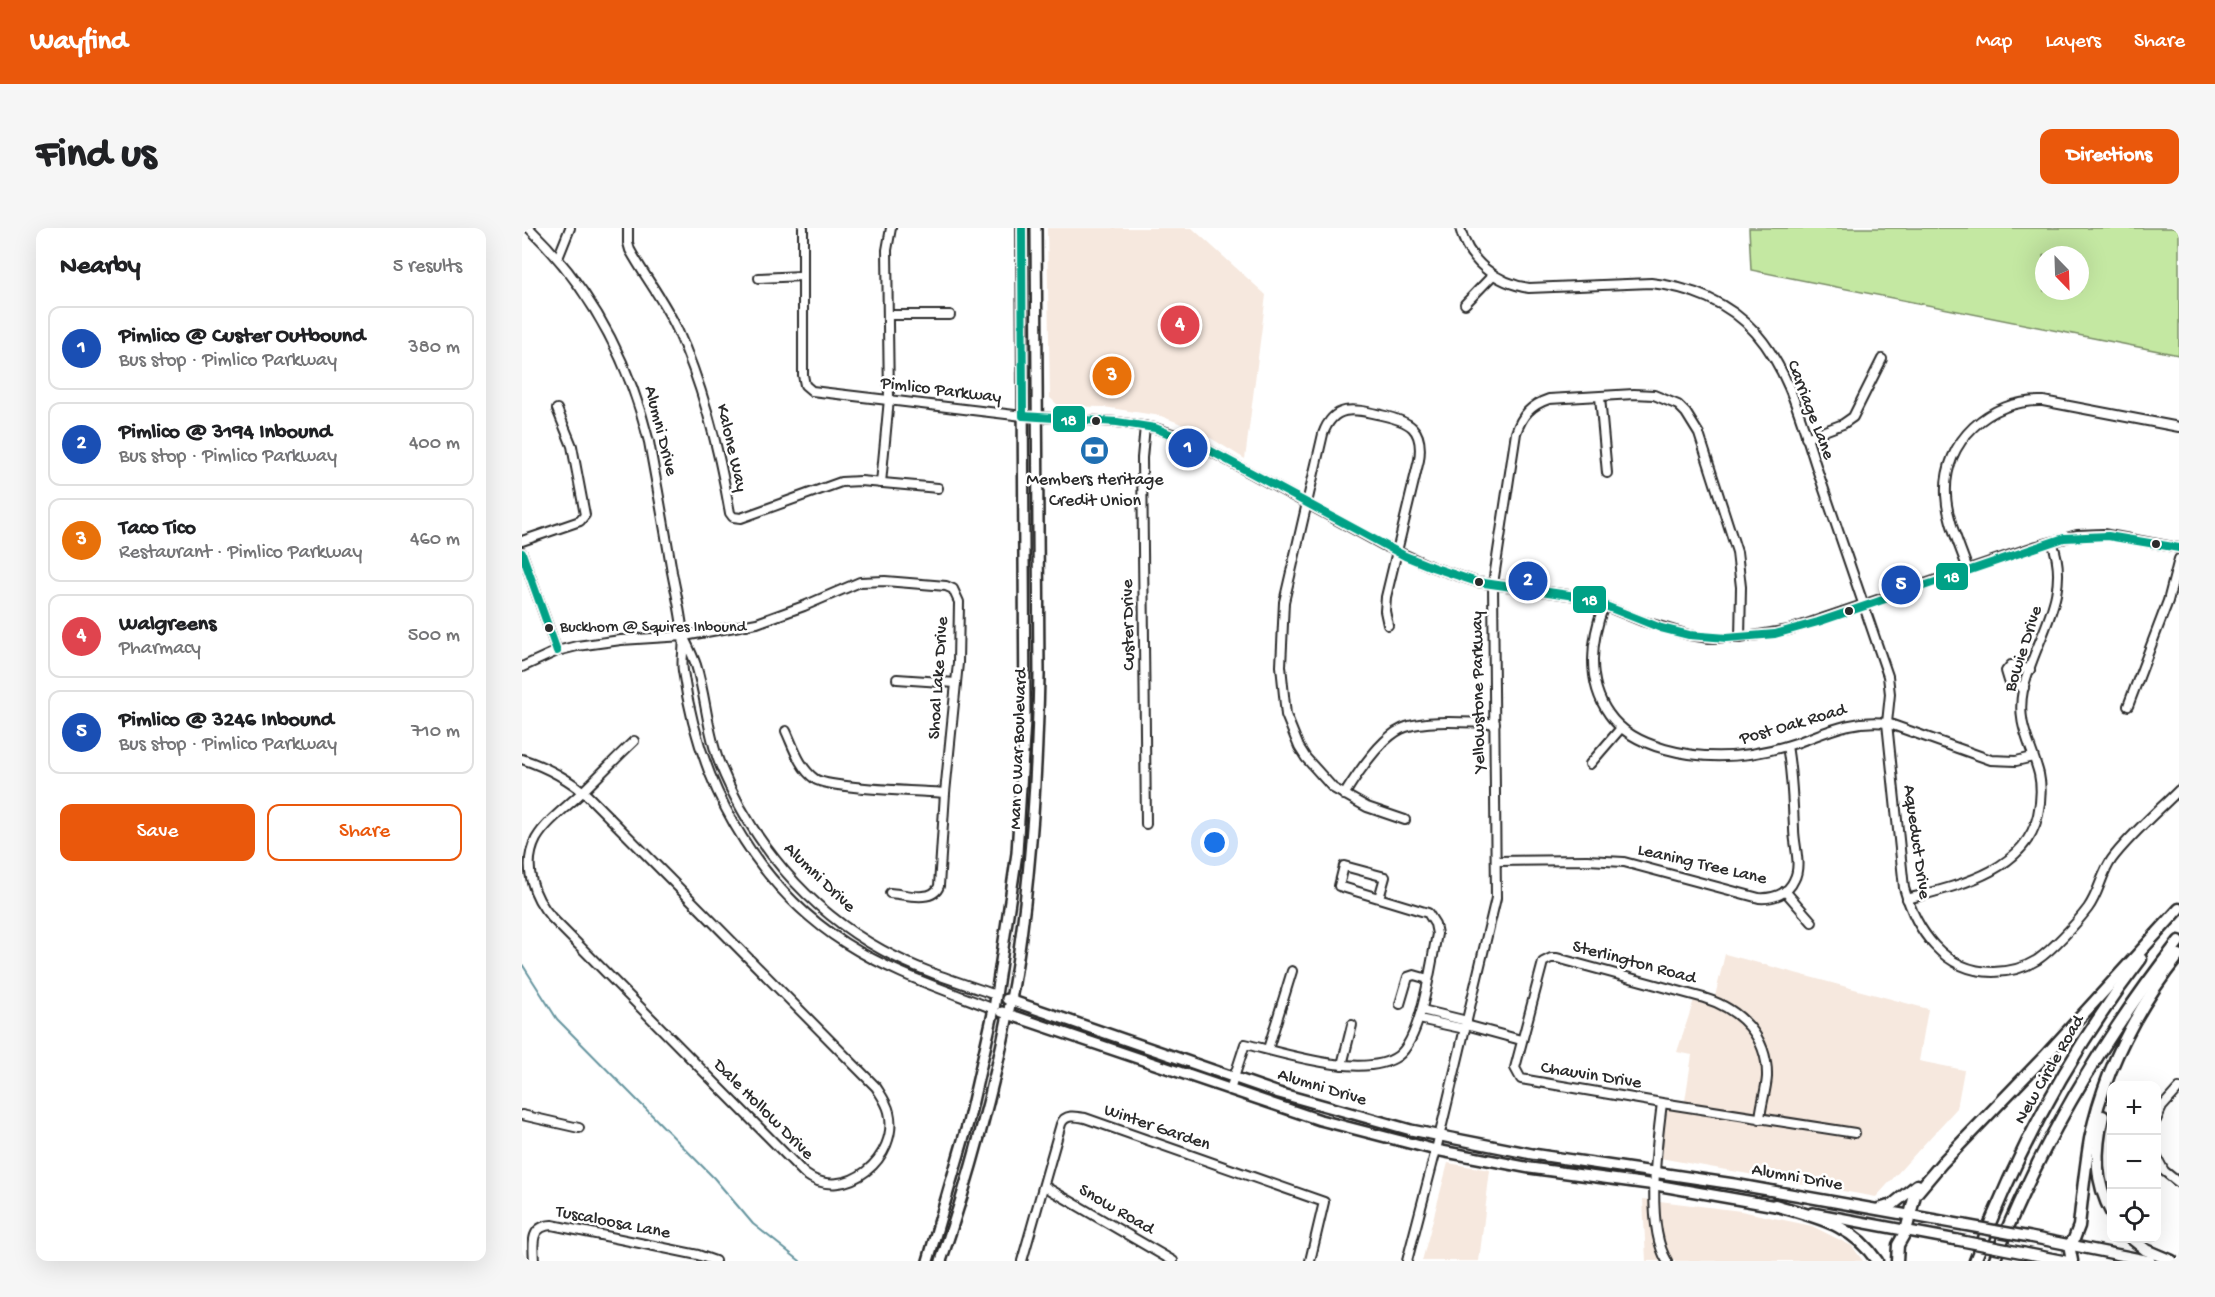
<!DOCTYPE html>
<meta charset="utf-8">
<style>
body{margin:0;font-family:"Gochi Hand",sans-serif;background:#f6f6f6;color:#202124}
.controls{position:absolute;right:18px;bottom:18px;display:grid;overflow:hidden;border-radius:12px;box-shadow:0 6px 24px #0002}
.controls button{width:54px;height:54px;display:grid;place-items:center;padding:0;border:0;border-bottom:2px solid #e0e0e0;background:#fff;color:#202124;font:30px sans-serif}
.compass{position:absolute;left:1513px;top:18px;width:54px;height:54px;border-radius:50%;background:#fff;box-shadow:0 6px 24px #0002;rotate:157deg}
.you{position:absolute;left:693px;top:615px;width:21px;height:21px;margin:-15px;border:4px solid #fff;border-radius:50%;background:#1a73e8;box-shadow:0 0 0 9px #1a73e833}
.badge{display:grid;place-items:center;width:39px;height:39px;border-radius:50%;background:#ea580c;color:#fff;font-size:20px;font-weight:700}
.pin{position:absolute;translate:-50% -50%;border:3px solid #fff;box-shadow:0 2px 6px #0006}
.list{margin:0;padding:0;list-style:none}
h2{display:flex;justify-content:space-between;align-items:center;height:78px;margin:0;padding:0 24px;font-size:26px}
h2 small{font-size:20px;font-weight:400;color:#757577}
.list li{display:grid;grid-template-columns:39px 1fr auto;gap:18px;align-items:center;box-sizing:border-box;height:84px;margin:0 12px 12px;padding:0 12px;border:2px solid #e0e0e0;border-radius:12px}
.list b{display:block;font-size:22px;white-space:nowrap}
.list p{margin:0;font-size:20px;white-space:nowrap;color:#757577}
.list em{font-size:20px;font-style:normal;color:#757577}
.actions{display:flex;gap:12px;padding:18px 24px}
.actions a{flex:1;padding:14px 0;border:2px solid #ea580c;border-radius:12px;text-align:center;font-size:21px;color:#ea580c}
.actions .main{background:#ea580c;color:#fff}
.icon{flex:none;width:33px;height:33px;fill:none;stroke:currentColor;stroke-width:2;stroke-linecap:round;stroke-linejoin:round}
.map{position:relative;flex:none;width:1657px;height:1033px;overflow:hidden;border-radius:12px}
header{display:flex;align-items:center;gap:36px;box-sizing:border-box;height:84px;padding:0 30px;background:#ea580c;color:#fff}
header strong{font-size:28px}
nav{display:flex;gap:33px;margin-inline-start:auto;font-size:21px}
.intro{display:flex;align-items:center;justify-content:space-between;box-sizing:border-box;height:144px;padding:0 36px}
h1{margin:0;font-size:42px}
.button{padding:15px 27px;border-radius:12px;background:#ea580c;color:#fff;font-size:21px;font-weight:700}
main{display:flex;gap:36px;padding:0 36px}
aside{flex:1;background:#fff;border-radius:12px;box-shadow:0 6px 24px #0002}
.map>svg:first-child{display:block}
.built{fill:#f6e8de}
.green{fill:#c4e8a2;stroke:#788a66;stroke-width:1.5;fill-rule:evenodd}
.lines{fill:none;stroke-linecap:round;stroke-linejoin:round}
.stream{stroke:#66959f;stroke-width:2}
.minor-casing{stroke:#2b2b2b;stroke-width:12}
.major-casing{stroke:#2b2b2b;stroke-width:14}
.highway-casing{stroke:#2b2b2b;stroke-width:15}
.minor{stroke:#fff;stroke-width:8}
.major{stroke:#fff;stroke-width:9}
.highway{stroke:#fff;stroke-width:10}
.major-bridge-casing{stroke:#2b2b2b;stroke-width:14;stroke-linecap:butt}
.major-bridge{stroke:#fff;stroke-width:9}
.bus-1-casing{stroke:#fff;stroke-width:12}
.bus-1{stroke:#00a186;stroke-width:8}
.bus-dot{fill:#2b2b2b;stroke:#fff;stroke-width:2}
.labels{text-anchor:middle;dominant-baseline:central;stroke-width:5;stroke-linejoin:round;paint-order:stroke}
.bus-label{font-size:16px;fill:#2b2b2b;stroke:#fff;text-anchor:start}
.street-label{font-size:18px;fill:#2b2b2b;stroke:#fff}
.poi-label{font-size:18px;fill:#2b2b2b;stroke:#fff}
.line-badge{stroke:#fff;stroke-width:2}
.badge-label{font-size:16px;text-anchor:middle;font-weight:bold;fill:#fff}
</style>
<header>
<strong>Wayfind</strong>
<nav><a>Map</a><a>Layers</a><a>Share</a></nav>
</header>
<div class="intro"><h1>Find us</h1><a class="button">Directions</a></div>
<main>
<aside>
<h2>Nearby<small>5 results</small></h2>
<ul class="list">
<li><span class="badge" style="background:#1a4fb4">1</span><div><b>Pimlico @ Custer Outbound</b><p>Bus stop · Pimlico Parkway</p></div><em>380 m</em></li>
<li><span class="badge" style="background:#1a4fb4">2</span><div><b>Pimlico @ 3194 Inbound</b><p>Bus stop · Pimlico Parkway</p></div><em>400 m</em></li>
<li><span class="badge" style="background:#e8710a">3</span><div><b>Taco Tico</b><p>Restaurant · Pimlico Parkway</p></div><em>460 m</em></li>
<li><span class="badge" style="background:#e0444e">4</span><div><b>Walgreens</b><p>Pharmacy</p></div><em>500 m</em></li>
<li><span class="badge" style="background:#1a4fb4">5</span><div><b>Pimlico @ 3246 Inbound</b><p>Bus stop · Pimlico Parkway</p></div><em>710 m</em></li>
</ul>
<div class="actions"><a class="main">Save</a><a>Share</a></div>
</aside>
<div class="map">
<svg width="1657" height="1033" viewBox="0 0 1657 1033">
<rect width="100%" height="100%" fill="#fff"/>
<filter id="ink" filterUnits="userSpaceOnUse"><feTurbulence type="fractalNoise" baseFrequency=".0167" numOctaves="2"/><feDisplacementMap in="SourceGraphic" scale="12" xChannelSelector="R" yChannelSelector="G"/><feConvolveMatrix kernelMatrix="1 2 1 2 8 2 1 2 1" color-interpolation-filters="sRGB"/></filter>
<g filter="url(#ink)">
<g class="built">
<polygon points="525,0 670,0 744,67 723,231 677,203 639,188 582,179 537,178 528,170"/>
<polygon points="1203,726 1406,781 1397,833 1442,842 1435,880 1354,969 1138,930 1147,870 1163,873 1170,827 1155,824 1172,772 1191,777"/>
<polygon points="926,935 968,942 957,1033 900,1033"/>
<polygon points="1121,971 1219,983 1290,998 1330,1018 1341,1033 1124,1033"/>
</g>
<path class="green" d="M1227,0H1657V127L1229,42ZM1522,27H1558V63H1522Z"/>
<g class="lines">
<polyline class="stream" points="0,736 35,791 192,950 231,996 278,1033"/>
<defs>
<g id="minor">
<path d="M7,0C68,59 107,133 127,214C135,258 143,301 150,344C154,365 159,386 161,407C163,419 159,431 161,443C176,551 230,655 323,715C370,745 421,761 472,781"/>
<path d="M106,0V15L108,22C123,49 142,73 155,101C182,160 197,221 208,285L211,289L219,290L319,254L339,253L416,260"/>
<polyline points="281,0 281,147 283,157 290,163 501,188 595,194 633,200 670,213 861,317 910,339 955,354 1061,369 1120,393 1167,407 1187,410 1218,410 1267,402 1515,318 1555,307 1581,306 1657,320"/>
<path d="M938,0C946,33 974,55 1007,60L1129,55C1168,59 1207,74 1234,105C1269,145 1281,200 1298,250C1321,316 1343,382 1366,448L1368,466L1365,495L1382,660C1394,702 1422,744 1471,744C1486,744 1502,740 1515,732C1531,721 1554,696 1566,680C1577,665 1579,646 1590,631C1609,606 1635,584 1657,562"/>
<polyline points="36,30 48,0"/>
<polyline points="237,50 280,48"/>
<polyline points="943,76 971,47"/>
<polyline points="366,87 428,87"/>
<polyline points="1078,169 1085,245"/>
<polyline points="623,198 620,230 624,596"/>
<polyline points="1284,210 1321,196 1331,189 1360,131"/>
<polyline points="359,255 367,171 365,22 369,0"/>
<polyline points="0,313 58,293 63,287 50,218 35,181"/>
<polyline points="0,325 35,423"/>
<path d="M1446,342C1438,318 1425,292 1424,267C1421,213 1468,171 1521,173L1657,199"/>
<path d="M1082,377C1069,411 1064,454 1087,486C1100,505 1121,515 1143,521C1189,534 1233,529 1277,514C1307,503 1332,491 1365,495L1469,532L1494,533L1511,529"/>
<path d="M866,397L863,383L864,369L897,232C902,200 887,193 859,187C833,181 812,175 801,206L762,374L759,438L764,487L777,519L784,530L811,560L845,579L883,592"/>
<path d="M163,412C167,420 171,428 174,437C184,469 185,503 197,534C229,614 285,681 360,722C396,742 436,754 474,767"/>
<path d="M0,439L35,423L55,418L99,412L162,408L235,395L282,378L338,354L363,353L424,358L431,361L437,374L436,435L423,565L417,658C411,675 382,666 368,665"/>
<polyline points="375,451 434,455"/>
<polyline points="1502,460 1487,453 1484,443 1489,437 1494,437 1508,442"/>
<polyline points="1606,478 1646,373 1657,331"/>
<path d="M264,503C271,518 278,541 293,551C308,561 399,563 423,565"/>
<path d="M0,531C24,539 47,551 66,568L354,859C359,867 365,875 367,884C378,929 323,976 283,946L30,690C11,669 0,638 14,611C24,594 42,581 56,568C75,550 93,531 112,513"/>
<polyline points="1068,536 1099,500"/>
<path d="M822,567C835,546 861,506 884,499C907,491 948,495 973,495"/>
<path d="M975,633L1065,632L1102,634L1237,670C1251,671 1266,666 1272,652C1280,637 1272,618 1272,601C1271,573 1270,546 1265,518"/>
<polyline points="1263,663 1290,694"/>
<path d="M1385,671C1434,658 1503,644 1516,587C1519,573 1520,560 1517,546C1509,515 1494,497 1501,462C1512,411 1551,368 1530,314"/>
<polyline points="878,776 886,749 892,747 906,751"/>
<polyline points="900,782 945,793"/>
<polyline points="897,791 943,801"/>
<polyline points="944,797 999,812"/>
<polyline points="746,821 770,743"/>
<polyline points="820,837 830,797"/>
<path d="M708,862L723,816C761,825 843,852 876,828C900,810 909,734 915,706L913,696L906,685L817,658L822,638L863,649L857,670"/>
<path d="M1140,875C1135,917 1123,997 1145,1033"/>
<polyline points="0,887 57,900"/>
<path d="M1238,891C1239,877 1244,863 1245,849C1246,809 1218,781 1182,770L1035,730H1029L1021,734L993,840L999,851L1140,875L1333,905"/>
<polyline points="1634,892 1640,879 1657,860"/>
<polyline points="1634,928 1642,943 1657,955"/>
<polyline points="522,958 651,1033"/>
<path d="M12,1033C11,1016 8,998 30,997L176,1027L193,1033"/>
<path d="M500,1033L539,896C543,886 553,888 563,890L802,974L788,1033"/>
<path d="M885,1033L914,922L974,670L971,356L994,205C1000,187 1009,177 1027,171L1112,166L1132,167L1156,177L1164,185L1177,206L1215,324L1219,359L1218,410"/>
</g>
<g id="major">
<polyline points="485,771 757,865 889,902 1010,926 1212,956 1442,997"/>
<polyline points="480,784 798,892 914,922 1008,940 1134,957 1259,979"/>
<polyline points="1290,985 1435,1012"/>
<polyline points="1508,1009 1628,1033"/>
<polyline points="1502,1025 1543,1033"/>
<polyline points="406,1033 446,895 472,781 495,625 503,492 500,0"/>
<path d="M419,1033C450,942 475,850 492,755C509,653 515,550 517,447L514,0"/>
</g>
<g id="highway">
<path d="M1581,888C1573,923 1572,953 1590,986"/>
<path d="M1253,977C1295,990 1329,995 1355,1033"/>
<polyline points="1357,981 1370,977 1395,957"/>
<polyline points="1609,1010 1624,1022 1650,1033"/>
<polyline points="1375,1033 1376,1017 1384,1003 1393,967 1420,935 1522,829 1657,681"/>
<path d="M1453,1033C1494,925 1549,822 1619,731"/>
<path d="M1472,1033C1518,917 1580,811 1657,713"/>
<path d="M1550,1033L1547,1017L1552,1011L1557,998C1560,969 1563,940 1568,911C1582,843 1614,781 1657,727"/>
</g>
</defs>
<use href="#minor" class="minor-casing"/>
<use href="#major" class="major-casing"/>
<use href="#highway" class="highway-casing"/>
<use href="#minor" class="minor"/>
<use href="#major" class="major"/>
<use href="#highway" class="highway"/>
<defs>
<g id="major-bridge">
<polyline points="1442,997 1508,1009"/>
<polyline points="1435,1012 1502,1025"/>
</g>
</defs>
<use href="#major-bridge" class="major-bridge-casing"/>
<use href="#major-bridge" class="major-bridge"/>
<defs>
<g id="bus-1">
<polyline points="500,0 501,188 595,194 633,200 685,221 883,328 910,339 955,354 1061,369 1139,400 1167,407 1205,410 1253,406 1296,394 1542,310 1586,308 1657,320"/>
<polyline points="0,325 35,423"/>
</g>
</defs>
<use href="#bus-1" class="bus-1-casing"/>
<use href="#bus-1" class="bus-1"/>
</g>
</g>
<defs>
<symbol id="bank-disc" viewBox="-11 -11 22 22"><circle r="9.5" fill="#1f6fb2" stroke="#fff"/><path d="M-6-4H6V4H-6ZM0-2.3a2.3 2.3 0 1 0 0 4.6a2.3 2.3 0 1 0 0-4.6Z" fill="#fff"/></symbol>
</defs>
<g fill-rule="evenodd">
<use href="#bank-disc" x="556" y="206" width="33" height="33"/>
</g>
<g class="bus-dot">
<circle cx="574" cy="193" r="5"/>
<circle cx="1634" cy="316" r="5"/>
<circle cx="957" cy="354" r="5"/>
<circle cx="1327" cy="383" r="5"/>
<circle cx="27" cy="400" r="5"/>
</g>
<g class="labels">
<g class="bus-label">
<text x="38" y="400">Buckhorn @ Squires Inbound</text>
</g>
<g class="street-label">
<text transform="translate(419 163) rotate(7)">Pimlico Parkway</text>
<text transform="translate(1288 182) rotate(69)">Carriage Lane</text>
<text transform="translate(138 203) rotate(76)">Alumni Drive</text>
<text transform="translate(209 220) rotate(77)">Kalone Way</text>
<text transform="translate(607 397) rotate(-91)">Custer Drive</text>
<text transform="translate(1502 421) rotate(-72)">Bowie Drive</text>
<text transform="translate(417 450) rotate(-86)">Shoal Lake Drive</text>
<text transform="translate(957 464) rotate(-91)">Yellowstone Parkway</text>
<text transform="translate(1271 497) rotate(-16)">Post Oak Road</text>
<text transform="translate(497 521) rotate(-88)">Man O War Boulevard</text>
<text transform="translate(1394 614) rotate(82)">Aqueduct Drive</text>
<text transform="translate(1180 637) rotate(13)">Leaning Tree Lane</text>
<text transform="translate(297 650) rotate(44)">Alumni Drive</text>
<text transform="translate(1112 735) rotate(15)">Sterlington Road</text>
<text transform="translate(1528 842) rotate(-60)">New Circle Road</text>
<text transform="translate(1069 848) rotate(9)">Chauvin Drive</text>
<text transform="translate(800 860) rotate(17)">Alumni Drive</text>
<text transform="translate(241 882) rotate(45)">Dale Hollow Drive</text>
<text transform="translate(635 900) rotate(19)">Winter Garden</text>
<text transform="translate(1275 950) rotate(10)">Alumni Drive</text>
<text transform="translate(594 982) rotate(30)">Snow Road</text>
<text transform="translate(91 995) rotate(11)">Tuscaloosa Lane</text>
</g>
<g class="poi-label">
<text x="573" y="252">Members Heritage<tspan x="573" dy="21">Credit Union</tspan></text>
</g>
</g>
<g class="line-badge">
<rect x="530" y="177" width="34" height="28" rx="6" fill="#00a186"/>
<rect x="1413" y="334" width="34" height="29" rx="6" fill="#00a186"/>
<rect x="1050" y="357" width="35" height="29" rx="6" fill="#00a186"/>
</g>
<g class="badge-label">
<text x="547" y="197">18</text>
<text x="1430" y="354">18</text>
<text x="1068" y="377">18</text>
</g>
</svg>
<div class="controls">
<button>+</button>
<button>−</button>
<button><svg class="icon" aria-label="locate" viewBox="0 0 24 24"><circle cx="12" cy="12" r="6"/><path d="M12 2v4M12 18v4M2 12h4M18 12h4"/></svg></button>
</div>
<svg class="compass" viewBox="-18 -18 36 36"><path d="M0-13l5 13h-10z" fill="#e53935"/><path d="M0 13l5-13h-10z" fill="#757577"/></svg>
<div class="you"></div>
<div class="pin badge" style="left:666px;top:220px;background:#1a4fb4">1</div>
<div class="pin badge" style="left:1006px;top:353px;background:#1a4fb4">2</div>
<div class="pin badge" style="left:590px;top:148px;background:#e8710a">3</div>
<div class="pin badge" style="left:658px;top:97px;background:#e0444e">4</div>
<div class="pin badge" style="left:1379px;top:357px;background:#1a4fb4">5</div>
</div>
</main>
